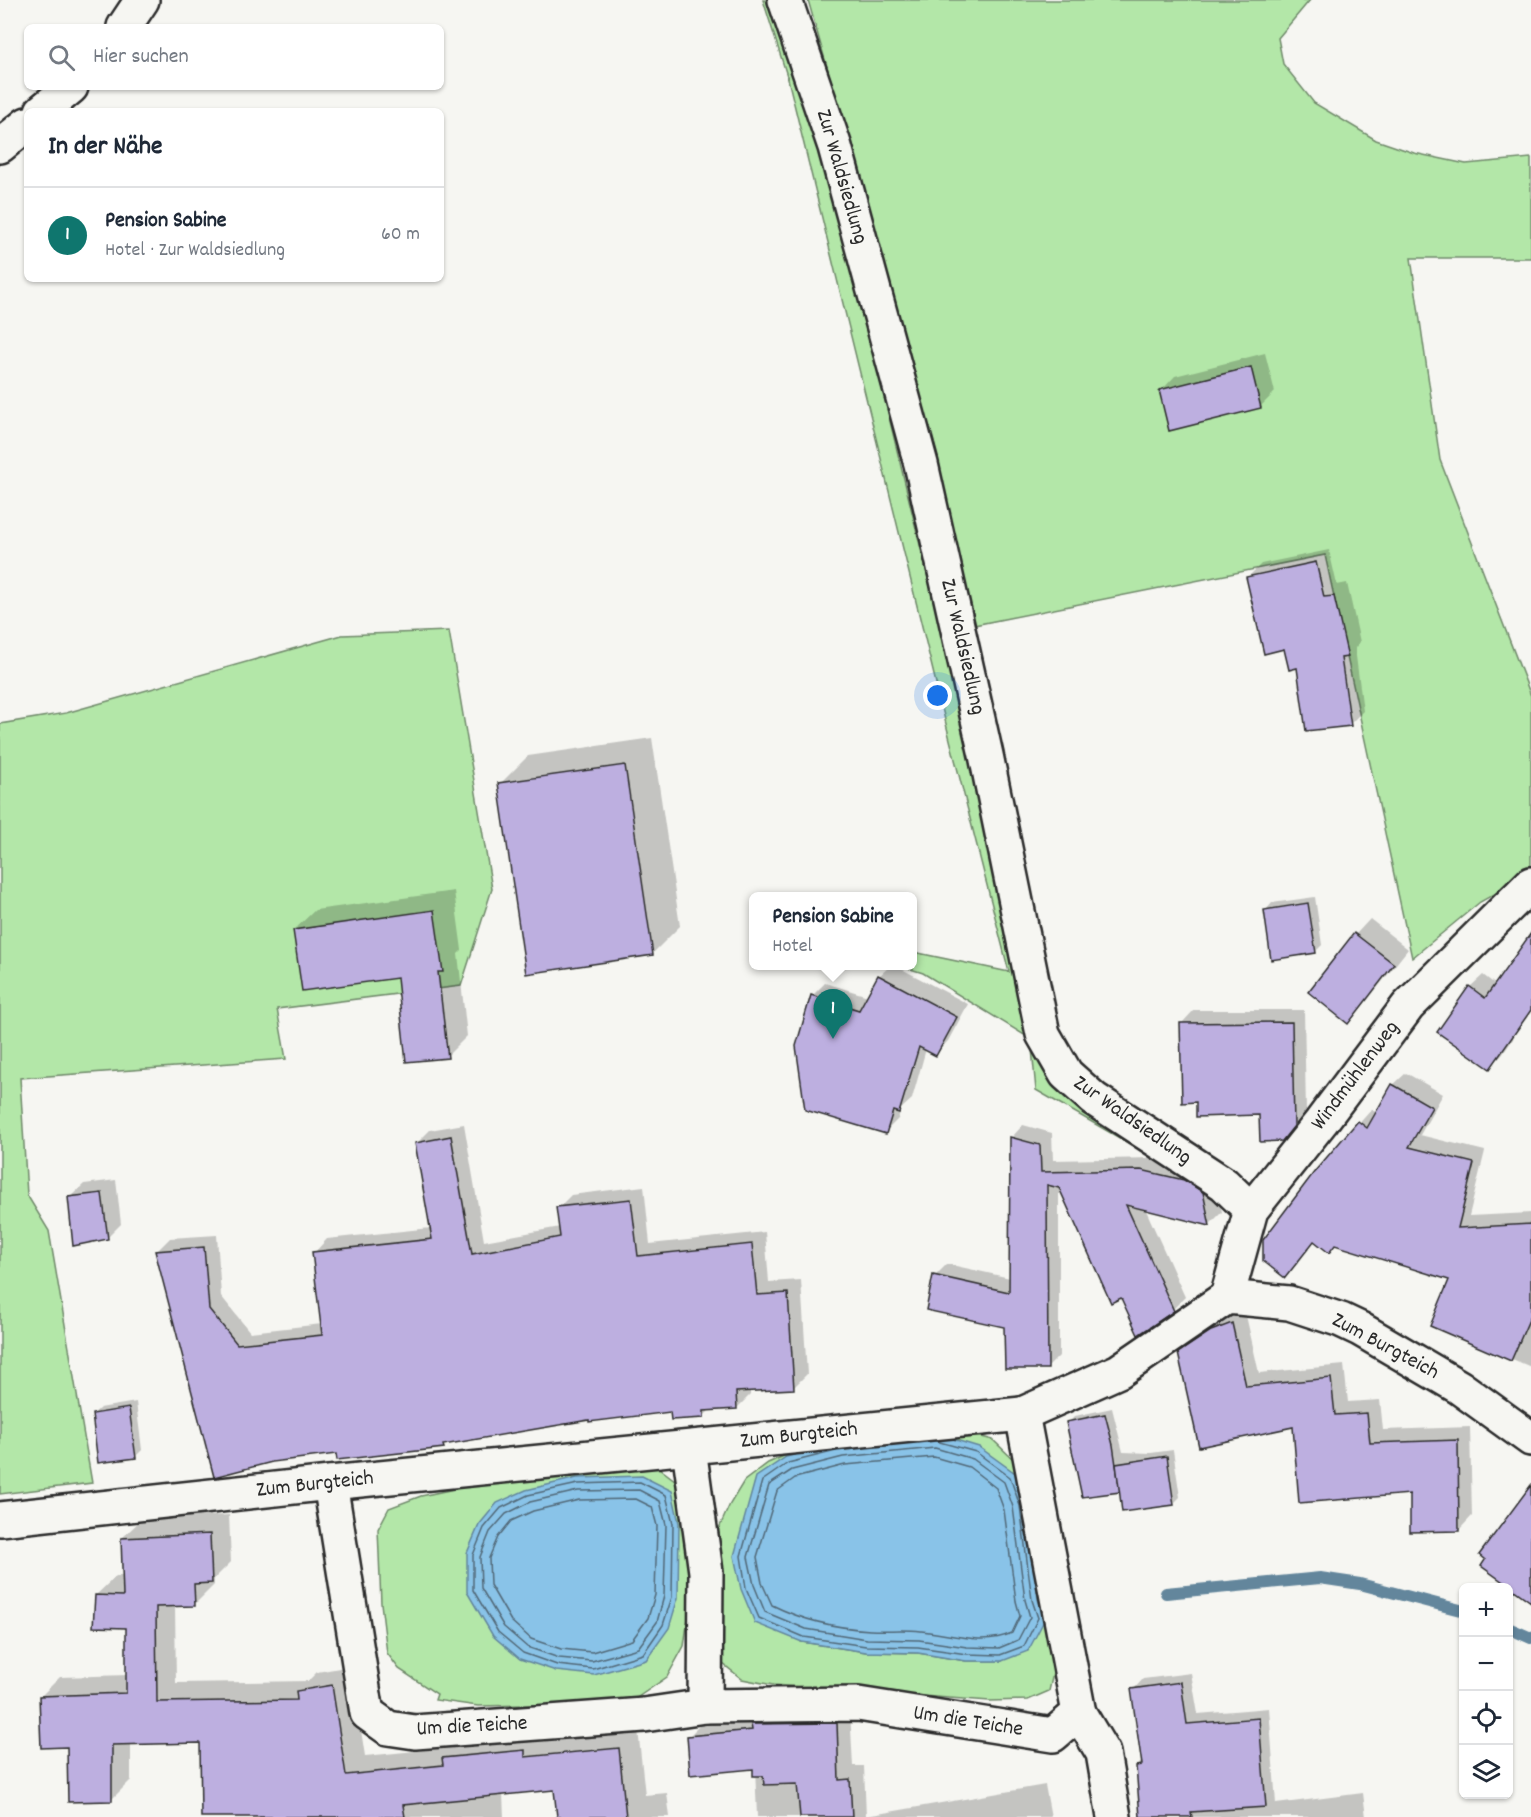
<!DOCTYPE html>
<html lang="de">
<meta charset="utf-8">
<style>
body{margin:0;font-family:Dekko,sans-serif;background:#f6f6f7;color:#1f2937}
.controls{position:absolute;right:18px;bottom:18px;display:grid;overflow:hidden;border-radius:9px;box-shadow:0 2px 4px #0004}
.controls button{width:54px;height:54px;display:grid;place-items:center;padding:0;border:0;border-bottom:2px solid #e0e1e3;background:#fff;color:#1f2937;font:30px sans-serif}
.you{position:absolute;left:938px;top:696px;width:21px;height:21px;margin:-15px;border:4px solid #fff;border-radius:50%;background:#1a73e8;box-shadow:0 0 0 9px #1a73e833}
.badge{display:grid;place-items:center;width:39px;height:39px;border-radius:50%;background:#0f766e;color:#fff;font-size:20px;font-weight:700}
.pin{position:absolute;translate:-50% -50px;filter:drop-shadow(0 2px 3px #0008)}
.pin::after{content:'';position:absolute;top:32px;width:21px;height:18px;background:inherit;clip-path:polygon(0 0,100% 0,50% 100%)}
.popup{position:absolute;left:749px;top:892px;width:168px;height:78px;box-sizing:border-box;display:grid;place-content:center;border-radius:9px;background:#fff;filter:drop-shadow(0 2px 4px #0005);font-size:20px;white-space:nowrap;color:#747a83}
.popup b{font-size:22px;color:#1f2937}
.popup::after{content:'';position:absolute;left:50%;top:100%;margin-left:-12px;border:12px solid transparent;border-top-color:#fff}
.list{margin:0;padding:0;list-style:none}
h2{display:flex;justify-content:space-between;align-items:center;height:78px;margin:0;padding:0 24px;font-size:26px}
h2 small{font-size:20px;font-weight:400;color:#747a83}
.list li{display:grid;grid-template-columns:39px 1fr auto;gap:18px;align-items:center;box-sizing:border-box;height:96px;padding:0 24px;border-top:2px solid #e0e1e3}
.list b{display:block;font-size:22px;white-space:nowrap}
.list p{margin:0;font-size:20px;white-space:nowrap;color:#747a83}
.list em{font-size:20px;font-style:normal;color:#747a83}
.icon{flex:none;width:33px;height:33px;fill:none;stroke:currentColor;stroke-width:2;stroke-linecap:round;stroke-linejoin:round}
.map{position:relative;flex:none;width:1531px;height:1817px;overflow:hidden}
.search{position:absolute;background:#fff;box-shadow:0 2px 4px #0004;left:24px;top:24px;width:420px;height:66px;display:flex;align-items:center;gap:15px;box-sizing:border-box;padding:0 21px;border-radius:9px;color:#747a83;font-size:22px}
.panel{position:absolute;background:#fff;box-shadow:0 2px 4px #0004;left:24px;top:108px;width:420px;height:174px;border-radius:9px}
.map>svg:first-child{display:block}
.green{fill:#b3e7a8;stroke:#6f896a;stroke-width:1.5}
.water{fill:#89c3e8;stroke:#63869c;stroke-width:1.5}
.shadow{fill:#0003}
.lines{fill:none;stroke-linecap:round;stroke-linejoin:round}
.shore{stroke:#516877;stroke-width:1.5}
.stream{stroke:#63869c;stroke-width:12}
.building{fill:#bdafe0;stroke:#2b2b2b;stroke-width:1.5}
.minor-casing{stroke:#2b2b2b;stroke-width:38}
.minor{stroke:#f6f6f2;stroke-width:33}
.labels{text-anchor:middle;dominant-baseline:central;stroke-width:4.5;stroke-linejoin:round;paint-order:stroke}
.street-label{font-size:22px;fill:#2b2b2b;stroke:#f6f6f2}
</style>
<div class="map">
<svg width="1531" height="1817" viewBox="0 0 1531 1817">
<rect width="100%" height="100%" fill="#f6f6f2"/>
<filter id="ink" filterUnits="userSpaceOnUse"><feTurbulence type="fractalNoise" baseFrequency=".0167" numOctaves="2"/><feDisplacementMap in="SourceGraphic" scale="12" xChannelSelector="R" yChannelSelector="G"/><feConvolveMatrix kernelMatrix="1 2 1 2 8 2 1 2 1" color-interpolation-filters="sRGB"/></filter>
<g filter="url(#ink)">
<g class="green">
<polygon points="763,0 766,0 838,207 1017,945 1038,1041 1217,1194 1036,1090 1031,1039 923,973 901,966 912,966 913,952 1009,972 944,716 788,79"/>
<polygon points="808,0 1310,0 1278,38 1283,64 1314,103 1376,140 1414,153 1466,164 1531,158 1531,258 1411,258 1440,460 1531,696 1531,868 1509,886 1480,902 1412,958 1325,555 974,625 887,278"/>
<polygon points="449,631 492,889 461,986 277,1009 286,1059 20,1078 27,1195 49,1231 92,1483 0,1494 0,724 66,713 342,635"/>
<polygon points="951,1429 993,1440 1018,1464 1047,1585 1037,1586 1026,1504 802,1642 866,1652 918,1653 966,1661 1002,1661 1045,1619 1038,1599 1048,1599 1055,1665 1049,1691 1028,1700 990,1701 773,1685 742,1679 722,1663 712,1544 730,1504 744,1481 768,1463 806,1446"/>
<polygon points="588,1461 651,1462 676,1481 688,1508 692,1590 684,1646 667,1677 635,1699 591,1704 478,1706 435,1700 437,1694 399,1669 387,1653 381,1603 378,1529 389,1508 421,1496"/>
</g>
<g class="water">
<polygon points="936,1434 979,1447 1015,1473 1026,1504 1038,1599 1045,1619 1028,1651 1002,1661 966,1661 918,1653 866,1652 802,1642 755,1623 741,1589 734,1556 756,1477 786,1457 841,1443"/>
<polygon points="642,1476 672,1491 679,1523 678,1598 669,1628 646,1660 594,1675 556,1671 520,1659 493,1636 467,1592 467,1553 479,1525 497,1503 526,1490 577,1478"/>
</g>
<g class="shadow">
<polygon points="1265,353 1275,392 1260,407 1161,391 1175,376"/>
<polygon points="1329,550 1337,585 1347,583 1360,642 1355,648 1363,711 1350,724 1299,666 1286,647 1248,577 1261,564"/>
<polygon points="652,738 680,926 652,954 500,784 528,756"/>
<polygon points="454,891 462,950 458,954 467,1036 447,1056 398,976 294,930 315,910"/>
<polygon points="1315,897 1322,945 1315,952 1266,910 1272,903"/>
<polygon points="1370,919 1408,949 1362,1007 1348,1022 1310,992 1356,934"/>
<polygon points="1531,935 1531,1002 1528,978 1513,1039 1502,1055 1490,1067 1470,987 1483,975 1496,985"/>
<polygon points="890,966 896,966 968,1004 948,1041 936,1054 926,1049 912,1099 901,1109 898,1119 885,1132 812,996 825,983 868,996 879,976"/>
<polygon points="1194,1010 1304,1010 1306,1111 1281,1140 1260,1113 1197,1100 1182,1023"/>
<polygon points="1406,1073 1443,1094 1420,1135 1485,1151 1469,1216 1531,1213 1531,1367 1432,1325 1451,1279 1337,1244 1329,1251 1315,1240 1298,1263 1285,1276 1316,1172 1372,1109 1377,1114 1393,1085"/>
<polygon points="464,1124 484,1241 560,1227 558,1208 571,1195 644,1186 650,1244 765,1232 769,1282 801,1280 807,1374 794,1387 750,1390 750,1395 737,1408 711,1409 703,1417 672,1411 590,1418 446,1443 443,1446 337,1452 271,1460 157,1251 170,1238 217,1235 221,1296 250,1332 322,1324 314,1253 327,1239 431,1228 417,1143 430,1130"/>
<polygon points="1023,1125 1052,1133 1053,1160 1154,1158 1197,1169 1215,1180 1222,1212 1210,1224 1145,1208 1185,1297 1173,1309 1122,1297 1059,1184 1059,1356 1047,1368 1006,1325 935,1276 947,1264 1010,1278 1011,1138"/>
<polygon points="116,1180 121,1224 107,1238 69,1198 84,1184"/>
<polygon points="1245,1311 1259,1373 1344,1365 1348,1402 1380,1400 1383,1430 1470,1427 1472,1516 1459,1530 1411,1492 1294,1425 1180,1354 1193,1340 1226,1318"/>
<polygon points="136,1402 142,1450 135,1457 93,1414 100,1408"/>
<polygon points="1112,1408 1123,1452 1151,1453 1173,1450 1180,1497 1173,1504 1121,1490 1068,1423 1075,1416"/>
<polygon points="229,1515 231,1562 214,1579 214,1585 195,1604 175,1605 176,1683 308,1681 317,1672 351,1666 365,1756 456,1747 463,1739 638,1729 645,1795 667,1793 670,1817 558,1817 555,1789 503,1794 504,1817 203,1817 201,1741 131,1743 131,1780 111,1800 68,1746 41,1696 60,1677 128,1675 128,1627 96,1595 116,1576 124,1576 122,1538 142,1519"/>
<polygon points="1191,1673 1198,1714 1269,1708 1276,1804 1363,1793 1366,1817 1141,1817 1137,1766 1143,1760 1133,1690 1143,1679"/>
<polygon points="850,1710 853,1766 864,1766 866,1816 1045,1785 1051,1817 757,1817 755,1767 688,1737 702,1723"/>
</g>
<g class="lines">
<g class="shore">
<polygon points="935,1448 973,1459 1004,1482 1013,1507 1025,1600 1030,1617 1018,1640 999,1648 967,1647 919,1640 867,1639 806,1629 765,1612 754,1585 748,1557 769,1485 792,1470 843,1457"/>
<polyline points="836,1451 788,1463 762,1481 741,1556 746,1588 759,1618 804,1637 866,1646 918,1647 967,1654 1000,1655 1024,1646 1038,1618 1032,1600 1020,1506 1010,1477 976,1452 936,1441"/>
<path d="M934,1457L969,1467L996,1488L1004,1510L1016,1601L1020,1616L1012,1633C983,1646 951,1634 921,1631C904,1629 887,1631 870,1630C836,1628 802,1620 772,1605L762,1583L757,1557L777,1491L795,1478L845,1465Z"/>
<polygon points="640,1482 666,1495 673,1524 672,1597 663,1625 643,1654 593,1669 557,1665 523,1653 498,1632 473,1590 473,1555 484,1528 501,1508 528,1495 578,1484"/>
<polygon points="639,1490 660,1501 666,1525 664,1596 657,1622 638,1648 592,1661 559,1658 527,1647 504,1627 481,1588 480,1557 490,1532 506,1514 530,1502 578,1491"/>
<polygon points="636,1499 652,1507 657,1526 655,1595 648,1618 632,1640 592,1652 561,1649 531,1639 511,1621 490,1585 489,1558 498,1537 511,1521 533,1511 579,1500"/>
</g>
<g class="stream">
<polyline points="1166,1593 1320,1578 1360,1584 1464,1611"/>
<polyline points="1508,1628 1531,1638"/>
</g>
</g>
<g class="building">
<polygon points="1251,367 1261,408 1169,431 1159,390"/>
<polygon points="1316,562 1324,597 1334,596 1348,657 1341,658 1351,726 1306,731 1297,668 1289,670 1284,649 1264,654 1246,577"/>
<polygon points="625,765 653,955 526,974 498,783"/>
<polygon points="1308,903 1316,953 1271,960 1264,910"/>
<polygon points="434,910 443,972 438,972 448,1058 406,1062 397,978 302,991 293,930"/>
<polygon points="1354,933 1394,964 1348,1024 1308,992"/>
<polygon points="1531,933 1531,1010 1490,1069 1437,1032 1469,986 1485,998"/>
<polygon points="878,975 957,1017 936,1056 919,1047 899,1113 893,1111 886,1134 805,1110 796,1046 811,995 859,1010"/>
<polygon points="1292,1022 1294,1126 1282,1141 1260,1142 1259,1115 1196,1117 1196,1102 1182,1103 1180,1023"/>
<polygon points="1392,1084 1432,1107 1409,1147 1474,1163 1458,1228 1531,1224 1531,1315 1511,1361 1430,1326 1449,1280 1335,1245 1329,1253 1314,1241 1285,1278 1263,1261 1263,1240 1315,1171 1358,1121 1367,1128"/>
<polygon points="451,1136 472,1254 560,1237 556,1207 631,1199 638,1256 752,1244 757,1295 788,1293 794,1389 736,1392 737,1409 704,1411 704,1418 671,1420 670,1412 589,1422 589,1420 443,1445 444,1448 337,1460 336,1454 272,1462 214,1477 155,1251 204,1247 209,1309 237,1344 322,1335 312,1252 432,1239 415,1143"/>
<polygon points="1010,1137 1040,1145 1041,1172 1141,1170 1184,1180 1203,1192 1210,1226 1126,1205 1174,1311 1138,1335 1121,1298 1111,1303 1059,1188 1047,1185 1048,1369 1005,1369 1004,1327 926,1310 933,1275 1009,1292"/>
<polygon points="102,1193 108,1239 73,1246 68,1197"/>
<polygon points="1232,1323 1246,1386 1331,1378 1335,1415 1367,1413 1370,1443 1458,1440 1459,1531 1410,1532 1410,1494 1299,1503 1293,1427 1199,1447 1178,1353 1211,1331"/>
<polygon points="129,1408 136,1458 98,1463 92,1414"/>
<polygon points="1105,1414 1113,1445 1120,1492 1082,1497 1066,1422"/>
<polygon points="1167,1456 1174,1505 1122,1512 1116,1464"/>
<polygon points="1531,1485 1531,1602 1481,1566 1485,1560 1479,1555"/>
<polygon points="210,1534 212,1583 194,1584 195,1606 156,1607 157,1702 297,1700 296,1691 332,1685 346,1775 443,1765 442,1758 525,1750 525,1757 619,1748 626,1817 557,1817 554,1790 403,1805 405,1817 201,1817 200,1743 112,1745 112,1801 68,1802 67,1747 41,1748 39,1696 126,1693 126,1628 93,1627 95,1595 123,1596 121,1538"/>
<polygon points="1181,1682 1187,1724 1259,1718 1266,1807 1191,1812 1192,1817 1140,1817 1136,1766 1142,1765 1131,1689"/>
<polygon points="837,1723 839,1780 850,1779 852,1817 800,1817 797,1784 764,1785 763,1776 753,1776 753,1769 690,1775 687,1736 752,1730 751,1724"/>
</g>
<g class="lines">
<defs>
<g id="minor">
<polyline points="785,0 835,147 921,464 986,755 1043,1034 1066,1074 1094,1099 1224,1184 1251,1210"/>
<polyline points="124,27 142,0"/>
<polyline points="42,111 71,87"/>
<polyline points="0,146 27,124"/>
<polyline points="1227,1297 1251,1210 1321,1122 1408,1006 1531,884"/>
<polyline points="689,1448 706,1572 705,1706"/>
<polyline points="330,1483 367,1713 388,1728 415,1732 644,1715 705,1706 858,1704 1053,1735 1079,1713 1022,1414"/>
<polyline points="0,1519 330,1483 1022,1414 1119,1371 1227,1297 1289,1303 1341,1320 1360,1329 1459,1387 1531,1439"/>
<polyline points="1079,1713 1103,1753 1114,1817"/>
</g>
</defs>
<use href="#minor" class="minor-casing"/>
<use href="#minor" class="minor"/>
</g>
</g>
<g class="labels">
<g class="street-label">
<text transform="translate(841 177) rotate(74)">Zur Waldsiedlung</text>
<text transform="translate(962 647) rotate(77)">Zur Waldsiedlung</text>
<text transform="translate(1356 1076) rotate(-53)">Windmühlenweg</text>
<text transform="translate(1132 1121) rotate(35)">Zur Waldsiedlung</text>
<text transform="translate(1385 1347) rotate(28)">Zum Burgteich</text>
<text transform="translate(799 1436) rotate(-6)">Zum Burgteich</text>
<text transform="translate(315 1485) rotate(-6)">Zum Burgteich</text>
<text transform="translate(968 1722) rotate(9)">Um die Teiche</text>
<text transform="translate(472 1727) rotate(-3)">Um die Teiche</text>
</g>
</g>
</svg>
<div class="controls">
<button>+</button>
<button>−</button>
<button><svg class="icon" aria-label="locate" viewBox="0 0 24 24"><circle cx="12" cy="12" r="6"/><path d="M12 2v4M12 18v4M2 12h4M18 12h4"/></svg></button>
<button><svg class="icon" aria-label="layers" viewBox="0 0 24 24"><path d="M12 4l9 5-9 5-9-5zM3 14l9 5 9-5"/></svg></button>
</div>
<div class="you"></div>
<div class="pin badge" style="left:833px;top:1039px">1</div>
<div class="popup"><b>Pension Sabine</b>Hotel</div>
<div class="search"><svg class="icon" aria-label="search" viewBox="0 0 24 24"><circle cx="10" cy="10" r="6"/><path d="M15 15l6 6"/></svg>Hier suchen</div>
<section class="panel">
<h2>In der Nähe<small></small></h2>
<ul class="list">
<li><span class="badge">1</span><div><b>Pension Sabine</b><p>Hotel · Zur Waldsiedlung</p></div><em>60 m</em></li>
</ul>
</section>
</div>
